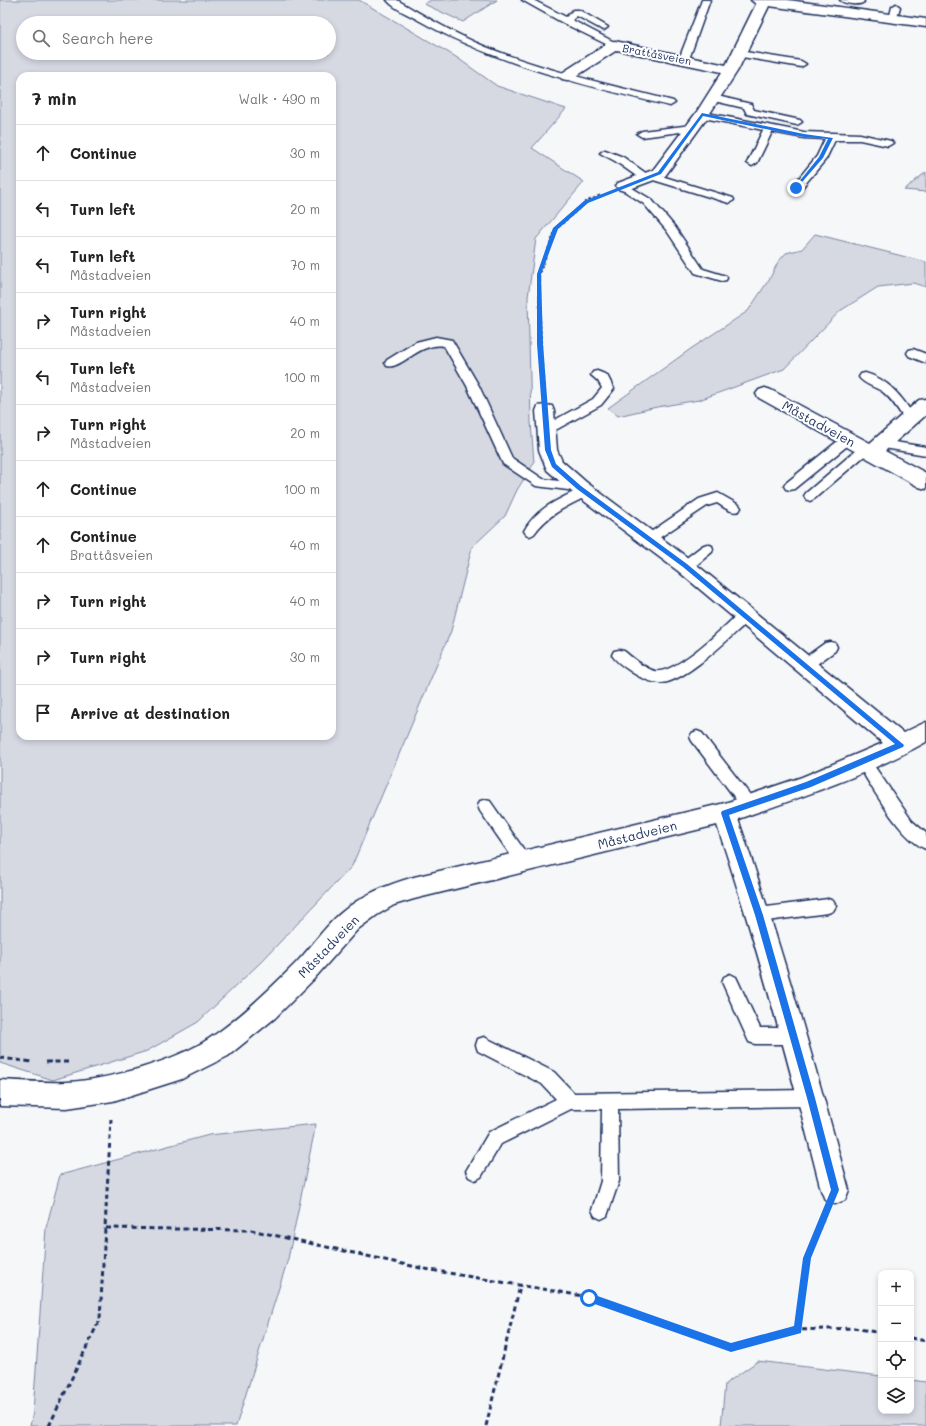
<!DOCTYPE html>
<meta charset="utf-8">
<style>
body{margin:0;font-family:Mali,sans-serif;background:#f6f6f6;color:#222}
.controls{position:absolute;right:12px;bottom:12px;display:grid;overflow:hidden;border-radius:8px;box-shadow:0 2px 6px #0003}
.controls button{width:36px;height:36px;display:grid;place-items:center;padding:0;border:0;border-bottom:1px solid #e0e0e0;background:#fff;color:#222;font:20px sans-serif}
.stop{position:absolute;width:12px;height:12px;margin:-9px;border:3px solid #1a73e8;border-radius:50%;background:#fff}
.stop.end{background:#1a73e8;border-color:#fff;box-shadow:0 1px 4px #0008}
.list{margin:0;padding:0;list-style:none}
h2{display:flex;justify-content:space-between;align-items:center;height:52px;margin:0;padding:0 16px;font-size:17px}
h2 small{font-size:13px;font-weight:400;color:#767676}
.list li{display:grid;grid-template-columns:26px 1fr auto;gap:12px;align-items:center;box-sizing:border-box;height:56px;padding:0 16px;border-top:1px solid #e0e0e0}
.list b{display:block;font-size:15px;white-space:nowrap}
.list p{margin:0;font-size:13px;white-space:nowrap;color:#767676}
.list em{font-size:13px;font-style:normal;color:#767676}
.icon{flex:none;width:22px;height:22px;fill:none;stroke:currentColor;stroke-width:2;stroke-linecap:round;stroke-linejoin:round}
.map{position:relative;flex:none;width:926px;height:1426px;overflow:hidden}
.search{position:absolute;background:#fff;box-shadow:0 2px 6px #0003;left:16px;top:16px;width:320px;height:44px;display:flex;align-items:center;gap:10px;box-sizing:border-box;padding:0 14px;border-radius:22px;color:#767676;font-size:15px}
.panel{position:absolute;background:#fff;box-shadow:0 2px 6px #0003;left:16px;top:72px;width:320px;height:668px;border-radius:12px}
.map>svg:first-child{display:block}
.green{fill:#d6d9e2;stroke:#7884a0;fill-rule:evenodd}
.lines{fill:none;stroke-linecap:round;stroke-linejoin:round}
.lane-casing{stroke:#1b2f5e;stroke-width:3}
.street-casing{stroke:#1b2f5e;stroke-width:3}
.path-far2{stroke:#1b2f5e;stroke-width:2;stroke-dasharray:3 2;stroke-linecap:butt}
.path-far1{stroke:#1b2f5e;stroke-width:2.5;stroke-dasharray:3.5 3;stroke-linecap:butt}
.path{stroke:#1b2f5e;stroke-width:3;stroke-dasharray:5 3.5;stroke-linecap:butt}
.lane{fill:#fff;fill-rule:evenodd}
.street{fill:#fff;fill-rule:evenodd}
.route{fill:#1a73e8}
.labels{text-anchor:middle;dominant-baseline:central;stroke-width:4;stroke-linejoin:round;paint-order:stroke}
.far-street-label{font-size:11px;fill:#1b2f5e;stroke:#fff}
.street-label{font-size:13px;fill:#1b2f5e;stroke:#fff}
</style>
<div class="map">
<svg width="926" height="1426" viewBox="0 0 926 1426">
<rect width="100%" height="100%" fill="#f6f7f9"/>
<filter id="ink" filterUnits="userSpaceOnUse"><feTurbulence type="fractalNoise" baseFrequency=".025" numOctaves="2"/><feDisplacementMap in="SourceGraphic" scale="8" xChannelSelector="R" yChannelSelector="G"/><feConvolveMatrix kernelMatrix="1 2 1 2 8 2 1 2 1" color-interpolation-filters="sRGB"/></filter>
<g filter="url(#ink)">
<g class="green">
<path d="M0,0H359L456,57L497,86L566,109L532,148L584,182L536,239L528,297L531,422L534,463L517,490L505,516L472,547L451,631L352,866L262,961L198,1022L147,1051L53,1080L0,1063ZM23,23H329V53H23ZM20,76H332V736H20Z"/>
<polygon points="431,0 497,0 463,22 424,4"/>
<polygon points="926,172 926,192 904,190"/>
<polygon points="815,234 926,262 926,287 913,283 878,287 840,311 784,369 699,400 657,407 618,416 608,408 692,348 748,311 770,278 778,262 786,253 802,249"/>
<polygon points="316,1124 288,1259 236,1426 30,1426 33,1412 46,1228 60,1175 209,1135"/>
<polygon points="758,1361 881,1376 881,1411 911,1411 911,1380 926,1382 926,1426 721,1426 725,1384"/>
</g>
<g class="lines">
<defs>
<g id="lane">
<path d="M387,0H397C426,17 455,34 486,47C546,71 611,85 673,101L675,103L670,106C584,85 498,65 420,21C410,15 394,9 387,0Z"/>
<polygon points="522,0 533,0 566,17 573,10 579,10 608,27 604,30 601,29 577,16 572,20 620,45 618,47 612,47 563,23"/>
<polygon points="702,0 710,0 689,59 684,62 681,61 679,59"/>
<path d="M840,0H863L864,2C859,6 844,4 840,0Z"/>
<polygon points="896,4 900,7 896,21 890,21 889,19 892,7"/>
<polygon points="739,51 801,61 806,64 801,67 736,56 734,54"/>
<polygon points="713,95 751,104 754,110 800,120 802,122 797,125 747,114 744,108 710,100 708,98"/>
<polygon points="702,112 804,132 860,134 891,141 893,143 888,146 860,140 835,140 826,159 800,190 796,191 791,188 817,156 825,139 804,138 772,132 757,163 752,166 747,163 763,130 699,117 697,115"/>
<polygon points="692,125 697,128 695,130 642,137 637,134 642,131"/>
<polygon points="605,150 623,157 647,174 655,174 733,198 734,200 729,203 650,179 646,181 642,180 615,161 600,153"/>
<polygon points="624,183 652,200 675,227 703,269 726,276 727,278 726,280 722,281 695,273 667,231 644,204 620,188 619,186 620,184"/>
<path d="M436,337L452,340L479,386L512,458L543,479L583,484L585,488L590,489L592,492L590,495C569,505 548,514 534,534L530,536L526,534L524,531C535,510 555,501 576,491L536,486L503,464L467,386L444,346C419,342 401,370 387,366L385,363L387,360L416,342Z"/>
<polygon points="913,349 926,354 926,363 909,356 907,353 909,350"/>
<polygon points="597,371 607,375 614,389 601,405 550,433 546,434 542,433 540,430 542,427 593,399 602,388 598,381 591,375 593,372"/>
<path d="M865,373C888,379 902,397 914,416L916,419L914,422L910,423L906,422C899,411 893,400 883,392C876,387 863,384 859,377L861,374Z"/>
<polygon points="848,435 852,436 854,439 852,442 794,489 790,490 786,489 784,486 786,483 844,436"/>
<polygon points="882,440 926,447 926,455 878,447 876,444 878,441"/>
<polygon points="865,445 869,446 871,449 869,452 814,499 810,501 806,499 804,496 806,493 861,446"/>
<path d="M718,493L739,505L741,508L739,511C731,514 724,507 717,503L707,506L653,542L649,544L645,542L643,539L645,536L699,499Z"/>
<path d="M707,544L712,546L713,549L712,552C703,559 691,573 680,569L679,566L680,563L702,546Z"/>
<path d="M746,610L751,611L753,615L751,619C731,636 687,681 662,683C652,683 641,678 633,673C626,668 616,662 612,655L614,651L619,650L624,651C633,658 643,668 655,671C676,675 725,626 741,611Z"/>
<polygon points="830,642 835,643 837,647 835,651 810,669 805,671 800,669 798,665 800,661 825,643"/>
<polygon points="697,731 702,733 754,800 756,805 754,810 749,811 744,810 692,741 690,737 692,733"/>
<path d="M863,755L868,757L912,821L926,833V849C900,839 873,788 858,765L856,761L858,757Z"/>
<polygon points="485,800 490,801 529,857 532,862 529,867 524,869 519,867 480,811 478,806 480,801"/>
<polygon points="828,899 833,901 836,906 833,911 828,913 759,922 754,920 751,915 754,910 759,908"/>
<polygon points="730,974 736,977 760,1028 793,1028 799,1030 801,1036 799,1042 793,1044 755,1044 749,1042 722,982 724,977"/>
<polygon points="484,1037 554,1072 574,1093 811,1090 817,1092 819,1098 817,1104 811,1106 618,1109 619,1181 607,1216 601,1219 595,1216 592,1210 601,1181 602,1109 571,1109 501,1144 481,1177 475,1180 469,1177 466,1171 489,1132 556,1099 542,1084 478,1051 476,1045 478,1039"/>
</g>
<g id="street">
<polygon points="751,0 788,0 926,19 926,27 769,6 738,70 707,118 665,176 630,189 624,191 618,189 616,186 618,183 653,170 696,113 722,72 617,50 572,79 567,80 562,79 560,76 562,73 610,42 615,41 726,65 756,4"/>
<polygon points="765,388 771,390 870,443 919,400 926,399 926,415 885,451 926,473 926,489 919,487 759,398 756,394 759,390"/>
<path d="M545,405L552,406L554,411L557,450L562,461L586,482L692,561L903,733L926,722V742C867,775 802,797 738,819C780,941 815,1065 849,1190L845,1200L835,1204L825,1200L821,1190C790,1067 757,945 717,825L414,899L394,905L377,915L358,929L313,980L275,1018L228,1056L182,1079L113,1101L67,1108L0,1106V1080C22,1081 45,1083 67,1082C108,1080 176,1061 210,1038C239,1019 270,989 295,964C311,948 324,927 341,913C363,894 387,885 414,877L725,803L802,777L883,743L678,571L572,492L547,470L539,450L536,411L538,406Z"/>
</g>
</defs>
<use href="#lane" class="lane-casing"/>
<use href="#street" class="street-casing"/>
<polyline class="path-far2" points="541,358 539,274 556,229 586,202 601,195"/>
<polyline class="path-far1" points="541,357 543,387"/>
<g class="path">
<polyline points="0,1058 33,1062"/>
<polyline points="46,1062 71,1062"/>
<polyline points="106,1228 251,1230 425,1269 589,1297 731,1348 798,1330 854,1328 881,1333"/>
<polyline points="798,1330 807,1258 823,1218"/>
<polyline points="911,1338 926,1341"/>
<polyline points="49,1426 100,1319 111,1119"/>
<polyline points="486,1426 520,1286"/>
</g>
<use href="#lane" class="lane"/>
<use href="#street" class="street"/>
</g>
</g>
<polygon class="route" points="702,113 804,134 833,138 823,158 796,189 794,188 819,157 828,139 804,137 703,116 661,174 588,203 558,229 541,274 543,344 551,450 556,464 581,486 687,564 904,745 903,747 811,787 729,815 763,915 815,1098 839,1190 811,1258 801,1333 731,1352 589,1302 586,1301 585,1298 586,1294 589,1293 731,1343 794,1326 803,1258 831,1190 807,1098 755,915 721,813 722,811 806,782 895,744 683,567 577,489 552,467 545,450 537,344 537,274 553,228 584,201 658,172"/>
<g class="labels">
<g class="far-street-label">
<text transform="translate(657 54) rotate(11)">Brattåsveien</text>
</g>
<g class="street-label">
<text transform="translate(819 423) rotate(29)">Måstadveien</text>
<text transform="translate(637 834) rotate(-14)">Måstadveien</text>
<text transform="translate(328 946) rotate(-46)">Måstadveien</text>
</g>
</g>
</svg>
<div class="controls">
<button>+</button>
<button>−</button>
<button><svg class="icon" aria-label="locate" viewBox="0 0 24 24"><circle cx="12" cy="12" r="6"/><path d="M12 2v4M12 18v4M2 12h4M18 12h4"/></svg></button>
<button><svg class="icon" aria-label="layers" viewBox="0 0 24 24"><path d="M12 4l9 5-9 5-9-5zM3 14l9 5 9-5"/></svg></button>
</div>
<div class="stop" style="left:589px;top:1298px"></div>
<div class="stop end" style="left:796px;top:188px"></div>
<div class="search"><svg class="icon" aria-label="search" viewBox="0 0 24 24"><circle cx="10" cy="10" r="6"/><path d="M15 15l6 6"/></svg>Search here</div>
<section class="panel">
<h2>7 min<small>Walk · 490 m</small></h2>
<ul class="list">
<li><svg class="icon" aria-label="ahead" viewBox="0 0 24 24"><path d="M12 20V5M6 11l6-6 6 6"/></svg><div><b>Continue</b></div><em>30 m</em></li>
<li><svg class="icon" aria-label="left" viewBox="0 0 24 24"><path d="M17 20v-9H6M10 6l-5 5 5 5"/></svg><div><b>Turn left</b></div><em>20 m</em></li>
<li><svg class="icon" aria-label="left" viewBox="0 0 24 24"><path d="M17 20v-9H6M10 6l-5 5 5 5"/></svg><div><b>Turn left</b><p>Måstadveien</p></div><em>70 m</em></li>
<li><svg class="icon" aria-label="right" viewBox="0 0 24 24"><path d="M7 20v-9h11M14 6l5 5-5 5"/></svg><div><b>Turn right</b><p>Måstadveien</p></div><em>40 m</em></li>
<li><svg class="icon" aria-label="left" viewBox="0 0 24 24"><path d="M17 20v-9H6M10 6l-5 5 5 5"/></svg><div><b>Turn left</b><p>Måstadveien</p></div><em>100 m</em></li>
<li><svg class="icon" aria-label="right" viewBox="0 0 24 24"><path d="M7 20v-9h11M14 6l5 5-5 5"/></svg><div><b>Turn right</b><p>Måstadveien</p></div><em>20 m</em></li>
<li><svg class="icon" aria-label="ahead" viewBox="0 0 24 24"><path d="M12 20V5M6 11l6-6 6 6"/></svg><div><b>Continue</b></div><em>100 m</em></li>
<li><svg class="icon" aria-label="ahead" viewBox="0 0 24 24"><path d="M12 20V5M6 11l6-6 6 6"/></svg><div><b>Continue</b><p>Brattåsveien</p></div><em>40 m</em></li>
<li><svg class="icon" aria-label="right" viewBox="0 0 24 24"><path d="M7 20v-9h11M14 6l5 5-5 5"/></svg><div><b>Turn right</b></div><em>40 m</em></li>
<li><svg class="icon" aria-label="right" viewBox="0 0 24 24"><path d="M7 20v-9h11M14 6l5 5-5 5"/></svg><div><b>Turn right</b></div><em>30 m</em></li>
<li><svg class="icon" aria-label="arrive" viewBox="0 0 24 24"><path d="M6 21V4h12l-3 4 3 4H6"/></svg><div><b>Arrive at destination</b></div></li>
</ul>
</section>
</div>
